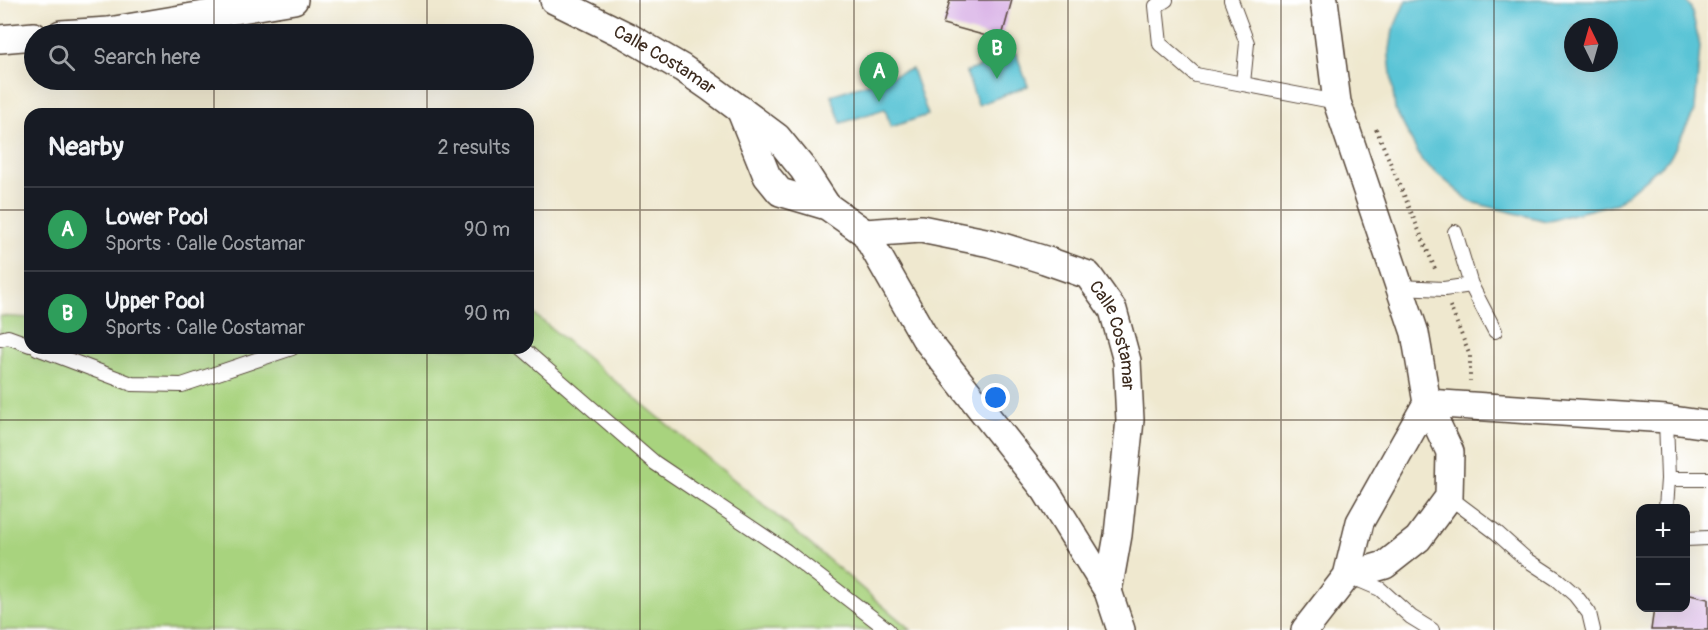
<!DOCTYPE html>
<meta charset="utf-8">
<style>
body{margin:0;font-family:Pangolin,sans-serif;background:#20242c;color:#f1f3f6}
.controls{position:absolute;right:18px;bottom:18px;display:grid;overflow:hidden;border-radius:12px;box-shadow:0 6px 24px #0002}
.controls button{width:54px;height:54px;display:grid;place-items:center;padding:0;border:0;border-bottom:2px solid #363941;background:#171b24;color:#f1f3f6;font:30px sans-serif}
.compass{position:absolute;left:1564px;top:18px;width:54px;height:54px;border-radius:50%;background:#171b24;box-shadow:0 6px 24px #0002;rotate:355deg}
.you{position:absolute;left:996px;top:398px;width:21px;height:21px;margin:-15px;border:4px solid #fff;border-radius:50%;background:#1a73e8;box-shadow:0 0 0 9px #1a73e833}
.badge{display:grid;place-items:center;width:39px;height:39px;border-radius:50%;background:#d1495b;color:#fff;font-size:20px;font-weight:700}
.pin{position:absolute;translate:-50% -50px;filter:drop-shadow(0 2px 3px #0008)}
.pin::after{content:'';position:absolute;top:32px;width:21px;height:18px;background:inherit;clip-path:polygon(0 0,100% 0,50% 100%)}
.list{margin:0;padding:0;list-style:none}
h2{display:flex;justify-content:space-between;align-items:center;height:78px;margin:0;padding:0 24px;font-size:26px}
h2 small{font-size:20px;font-weight:400;color:#9ea1a6}
.list li{display:grid;grid-template-columns:39px 1fr auto;gap:18px;align-items:center;box-sizing:border-box;height:84px;padding:0 24px;border-top:2px solid #363941}
.list b{display:block;font-size:22px;white-space:nowrap}
.list p{margin:0;font-size:20px;white-space:nowrap;color:#9ea1a6}
.list em{font-size:20px;font-style:normal;color:#9ea1a6}
.icon{flex:none;width:33px;height:33px;fill:none;stroke:currentColor;stroke-width:2;stroke-linecap:round;stroke-linejoin:round}
.map{position:relative;flex:none;width:1708px;height:630px;overflow:hidden}
.search{position:absolute;background:#171b24;box-shadow:0 6px 24px #0002;left:24px;top:24px;width:510px;height:66px;display:flex;align-items:center;gap:15px;box-sizing:border-box;padding:0 21px;border-radius:33px;color:#9ea1a6;font-size:22px}
.panel{position:absolute;background:#171b24;box-shadow:0 6px 24px #0002;left:24px;top:108px;width:510px;height:246px;border-radius:18px}
.map>svg:first-child{display:block}
.green{fill:#a8d37e;stroke:#727e4e;stroke-width:1.5}
.water{fill:#5ac4d6;stroke:#4a777a;stroke-width:1.5;fill-rule:evenodd}
.building{fill:#d5aae4}
.lines{fill:none;stroke-linecap:round;stroke-linejoin:round}
.service-casing{stroke:#564639;stroke-width:16}
.minor-casing{stroke:#564639;stroke-width:30}
.path{stroke:#564639;stroke-width:4;stroke-dasharray:1.5 4.5;stroke-linecap:butt}
.service{stroke:#fff;stroke-width:14}
.minor{stroke:#fff;stroke-width:27}
.grid{fill:none;stroke:#3b2a1e;stroke-width:1.5;stroke-opacity:0.55}
.labels{text-anchor:middle;dominant-baseline:central;stroke-width:4.5;stroke-linejoin:round;paint-order:stroke}
.street-label{font-size:18px;fill:#3b2a1e;stroke:#fff}
</style>
<div class="map">
<svg width="1708" height="630" viewBox="0 0 1708 630">
<rect width="100%" height="100%" fill="#fff"/>
<filter id="ink" filterUnits="userSpaceOnUse"><feTurbulence type="fractalNoise" baseFrequency=".0167" numOctaves="2"/><feDisplacementMap in="SourceGraphic" scale="12" xChannelSelector="R" yChannelSelector="G"/><feConvolveMatrix kernelMatrix="1 2 1 2 8 2 1 2 1" color-interpolation-filters="sRGB"/></filter>
<filter id="wash" filterUnits="userSpaceOnUse"><feTurbulence type="fractalNoise" baseFrequency=".008" numOctaves="4" result="noise"/><feDisplacementMap in="SourceGraphic" scale="24" xChannelSelector="R" yChannelSelector="G"/><feGaussianBlur stdDeviation="1.35" result="paint"/><feColorMatrix in="noise" values="0 0 0 0 0 0 0 0 0 0 0 0 0 0 0 0 0 1.4 0 .05"/><feComposite in="paint" operator="in"/></filter>
<g filter="url(#wash)">
<rect width="100%" height="100%" fill="#efe8cf"/>
<polygon class="green" points="528,309 738,483 911,630 0,630 0,316 30,318 30,348 528,348"/>
<g class="water">
<path d="M1406,0H1686L1691,8L1700,46L1695,110L1670,158L1617,203L1546,221L1471,202L1422,161L1395,109L1389,56L1393,30ZM1573,27H1609V63H1573Z"/>
<polygon points="1016,53 1028,86 978,105 966,72"/>
<polygon points="912,69 928,115 891,127 885,109 841,123 831,95"/>
</g>
<g id="blocks">
<g class="building">
<polygon points="950,0 1012,0 1001,40 943,24"/>
<polygon points="1686,594 1708,599 1708,630 1651,630 1654,608 1686,608"/>
</g>
</g>
</g>
<g filter="url(#ink)">
<use href="#blocks" fill-opacity="0" stroke="#564639" stroke-width="1.5"/>
<g class="lines">
<defs>
<g id="service">
<polyline points="1166,0 1156,6 1160,44 1196,75 1337,102"/>
<polyline points="1231,0 1247,43 1243,83"/>
<polyline points="1471,285 1495,331"/>
<polyline points="1399,287 1444,289 1471,285 1455,232"/>
<polyline points="0,339 8,337 30,345"/>
<polyline points="37,348 132,384 182,385 292,348"/>
<polyline points="522,348 655,463 786,551 888,630"/>
<polyline points="1668,479 1708,479"/>
<polyline points="1449,497 1497,533 1526,559 1558,580 1575,595 1589,613 1593,630"/>
<polyline points="1666,508 1668,479 1666,419"/>
<polyline points="1686,539 1708,538"/>
<polyline points="1352,577 1380,589 1411,617 1432,630"/>
</g>
<g id="minor">
<path id="s1" d="M554,0L627,36L682,68L711,88L777,137L803,169L827,206"/>
<polyline points="1324,0 1337,102 1415,333 1427,403 1450,452 1449,497 1418,539 1385,565 1347,576"/>
<polyline points="61,34 109,31 294,0"/>
<polyline points="0,39 34,36"/>
<polyline points="740,109 767,176 780,192 827,206 865,233 925,338 1046,491 1108,591 1121,630"/>
<path id="s2" d="M865,233L921,229L990,243L1045,260L1088,275L1113,310L1127,361L1130,420L1118,535L1108,591"/>
<polyline points="1427,403 1666,419 1708,425"/>
<polyline points="1305,630 1347,576 1360,522 1427,403"/>
</g>
</defs>
<use href="#service" class="service-casing"/>
<use href="#minor" class="minor-casing"/>
<g class="path">
<polyline points="1376,129 1436,271"/>
<polyline points="1450,306 1470,356 1470,381"/>
</g>
<use href="#service" class="service"/>
<use href="#minor" class="minor"/>
</g>
</g>
<path class="grid" d="M214,0V34M427,0V34M640,0V630M854,0V630M1068,0V630M1281,0V630M1494,0V630M214,80V114M427,80V114M0,210H30M528,210H1708M214,348V630M427,348V630M0,420H1708"/>
<g class="labels">
<g class="street-label">
<text stroke="none"><textPath href="#s1" startOffset="126">Calle Costamar</textPath></text>
<text stroke="none"><textPath href="#s2" startOffset="297">Calle Costamar</textPath></text>
</g>
</g>
</svg>
<div class="controls">
<button>+</button>
<button>−</button>
</div>
<svg class="compass" viewBox="-18 -18 36 36"><path d="M0-13l5 13h-10z" fill="#e53935"/><path d="M0 13l5-13h-10z" fill="#9ea1a6"/></svg>
<div class="you"></div>
<div class="pin badge" style="left:879px;top:102px;background:#2e9e5b">A</div>
<div class="pin badge" style="left:997px;top:79px;background:#2e9e5b">B</div>
<div class="search"><svg class="icon" aria-label="search" viewBox="0 0 24 24"><circle cx="10" cy="10" r="6"/><path d="M15 15l6 6"/></svg>Search here</div>
<section class="panel">
<h2>Nearby<small>2 results</small></h2>
<ul class="list">
<li><span class="badge" style="background:#2e9e5b">A</span><div><b>Lower Pool</b><p>Sports · Calle Costamar</p></div><em>90 m</em></li>
<li><span class="badge" style="background:#2e9e5b">B</span><div><b>Upper Pool</b><p>Sports · Calle Costamar</p></div><em>90 m</em></li>
</ul>
</section>
</div>
